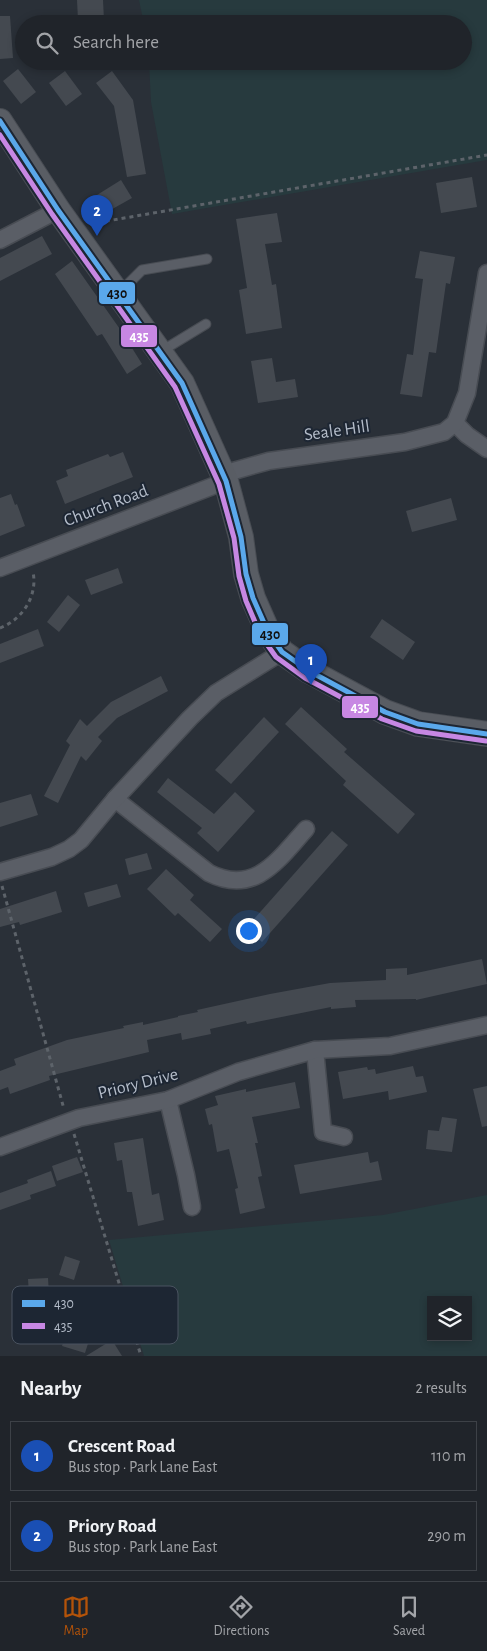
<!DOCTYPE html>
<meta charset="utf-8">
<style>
body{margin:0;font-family:"Alegreya Sans",sans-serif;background:#2d3036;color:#f1f3f6}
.controls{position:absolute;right:15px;bottom:15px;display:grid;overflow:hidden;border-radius:0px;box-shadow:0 2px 8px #0003}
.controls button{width:45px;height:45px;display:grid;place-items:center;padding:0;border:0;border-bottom:1px solid #3d4147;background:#20242a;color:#f1f3f6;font:25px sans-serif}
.you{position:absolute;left:248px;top:930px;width:18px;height:18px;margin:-12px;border:4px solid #fff;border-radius:50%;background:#1a73e8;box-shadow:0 0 0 8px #1a73e833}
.badge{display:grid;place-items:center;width:32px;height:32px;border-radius:50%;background:#b45309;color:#fff;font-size:16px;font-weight:700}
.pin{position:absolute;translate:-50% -41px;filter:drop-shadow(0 1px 2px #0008)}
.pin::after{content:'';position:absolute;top:26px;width:18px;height:15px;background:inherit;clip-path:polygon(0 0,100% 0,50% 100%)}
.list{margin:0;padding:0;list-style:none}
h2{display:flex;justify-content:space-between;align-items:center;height:65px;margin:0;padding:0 20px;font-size:21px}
h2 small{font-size:16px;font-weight:400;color:#a2a4a8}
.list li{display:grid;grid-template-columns:32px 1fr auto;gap:15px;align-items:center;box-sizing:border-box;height:70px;margin:0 10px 10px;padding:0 10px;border:1px solid #3d4147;border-radius:0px}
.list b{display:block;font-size:19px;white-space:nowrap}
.list p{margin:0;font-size:16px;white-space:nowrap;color:#a2a4a8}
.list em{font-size:16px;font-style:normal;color:#a2a4a8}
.icon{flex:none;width:28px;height:28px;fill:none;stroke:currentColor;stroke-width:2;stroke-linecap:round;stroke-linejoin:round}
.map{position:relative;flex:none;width:487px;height:1356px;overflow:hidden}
.search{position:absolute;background:#20242a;box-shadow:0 2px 8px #0003;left:15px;right:15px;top:15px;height:55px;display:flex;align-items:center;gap:12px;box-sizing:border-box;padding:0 18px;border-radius:28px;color:#a2a4a8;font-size:19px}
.sheet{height:225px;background:#20242a}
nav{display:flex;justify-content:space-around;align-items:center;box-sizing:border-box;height:70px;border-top:1px solid #3d4147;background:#20242a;font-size:14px;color:#a2a4a8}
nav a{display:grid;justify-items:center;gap:2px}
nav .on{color:#b45309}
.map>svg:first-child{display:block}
.green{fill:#273a3e;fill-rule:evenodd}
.building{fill:#444950}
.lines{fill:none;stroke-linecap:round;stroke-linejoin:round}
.lane-casing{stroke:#484c53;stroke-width:11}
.street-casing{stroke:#484c53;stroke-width:19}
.secondary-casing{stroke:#484c53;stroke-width:26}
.path{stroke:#5d636a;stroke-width:3;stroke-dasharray:4 4;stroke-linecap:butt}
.lane{stroke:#5a5e66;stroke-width:9}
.street{stroke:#5a5e66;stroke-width:16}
.secondary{stroke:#595d64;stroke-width:24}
.bus-1-casing{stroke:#1d2633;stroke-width:9}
.bus-2-casing{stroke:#1d2633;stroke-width:9}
.bus-1{stroke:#5aa8eb;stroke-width:5}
.bus-2{stroke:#c787e3;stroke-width:5}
.labels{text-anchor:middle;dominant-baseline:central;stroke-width:4;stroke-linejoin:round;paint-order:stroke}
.street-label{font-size:18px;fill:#b4bcc9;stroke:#1d2633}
.key{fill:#1d2633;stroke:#4a5360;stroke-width:1}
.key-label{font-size:14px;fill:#b4bcc9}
.line-badge{stroke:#1d2633;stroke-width:2}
.badge-label{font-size:14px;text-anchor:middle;font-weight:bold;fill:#fff}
.pale-badge-label{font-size:14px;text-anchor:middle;font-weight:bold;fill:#111}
</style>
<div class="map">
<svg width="487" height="1356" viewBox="0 0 487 1356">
<rect width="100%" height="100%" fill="#2a3038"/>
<g class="green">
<polygon points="139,0 487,0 487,160 172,214 151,102 149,61 463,61 463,24 144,24"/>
<path d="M487,1195V1356H144L109,1240L383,1215ZM431,1300H468V1337H431Z"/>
</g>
<g class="building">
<polygon points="77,0 103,0 104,20 78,20"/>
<polygon points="0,16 10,16 13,58 0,59"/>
<polygon points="18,69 36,92 21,104 3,81"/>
<polygon points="65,71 82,94 66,106 49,83"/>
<polygon points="112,71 133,100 146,174 127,177 114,106 96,83"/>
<polygon points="472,177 477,207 441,213 436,183"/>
<polygon points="121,180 132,198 107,212 97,195"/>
<polygon points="277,213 282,242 265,244 272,285 276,284 282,328 246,334 239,290 247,288 236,219"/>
<polygon points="42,236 52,254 0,281 0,258"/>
<polygon points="420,251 455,257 450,284 446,283 436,353 429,352 422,397 400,394 407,354 413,355 423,279 415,278"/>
<polygon points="72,261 122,332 142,364 127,374 102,334 97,336 55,274"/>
<polygon points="272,358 276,382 295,379 298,397 258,403 251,361"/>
<polygon points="123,452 133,477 65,504 56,481 68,476 66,470 108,454 110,457"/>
<polygon points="11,494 15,505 17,504 25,526 0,536 0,498"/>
<polygon points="451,498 457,520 412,532 406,511"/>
<polygon points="118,568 123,583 91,595 85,580"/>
<polygon points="68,595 80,605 59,632 47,622"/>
<polygon points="382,619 415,642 403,660 370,637"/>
<polygon points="38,629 44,646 0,663 0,644"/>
<polygon points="161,676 168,691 117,718 98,737 102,741 86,761 81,756 58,803 44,796 70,745 66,741 80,719 87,726 111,702"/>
<polygon points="301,707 347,749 344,752 415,814 398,834 343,785 346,781 285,724"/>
<polygon points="264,717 279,732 231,784 215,770"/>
<polygon points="168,778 214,814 235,792 255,811 218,852 197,833 202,828 157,792"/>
<polygon points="31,794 38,815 0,827 0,803"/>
<polygon points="332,831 348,845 262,942 246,928"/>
<polygon points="147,853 152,869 129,875 125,859"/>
<polygon points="166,869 194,895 190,900 222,929 210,942 178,913 175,916 147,889"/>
<polygon points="117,884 121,897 88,907 84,893"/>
<polygon points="56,891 62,912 20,925 19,922 0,927 0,909"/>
<polygon points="482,959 487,984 416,1000 416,999 355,1000 356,1007 331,1009 331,1007 247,1024 246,1021 210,1029 211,1034 182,1040 181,1033 147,1040 149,1052 49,1076 50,1080 10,1094 8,1087 0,1090 0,1071 16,1065 14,1059 67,1040 124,1028 123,1026 143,1022 143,1025 178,1017 178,1016 198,1012 197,1010 270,994 330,983 386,980 386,969 407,968 407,975"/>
<polygon points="413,1066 416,1077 423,1076 427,1092 389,1100 388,1091 343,1099 338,1072 367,1067 368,1070 375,1069 376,1074"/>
<polygon points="295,1082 300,1108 252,1117 258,1143 255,1143 262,1176 258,1177 265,1208 240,1214 235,1189 238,1188 229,1149 217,1152 212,1124 209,1125 205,1109 218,1105 215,1096 246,1089 246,1092"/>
<polygon points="487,1086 487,1126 482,1127 473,1089"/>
<polygon points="442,1117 457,1119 452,1152 426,1149 428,1130 439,1131"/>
<polygon points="143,1138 152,1195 159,1193 164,1220 138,1226 132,1192 127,1192 122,1160 117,1161 114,1143"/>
<polygon points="368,1152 370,1163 378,1161 382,1180 300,1194 294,1165"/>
<polygon points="77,1157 83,1172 57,1181 52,1166"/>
<polygon points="51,1171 56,1186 30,1195 31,1199 0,1210 0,1193 28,1183 27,1180"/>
<polygon points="65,1256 80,1261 74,1280 59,1275"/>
<polygon points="48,1278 50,1312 30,1313 28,1279"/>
<polygon points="70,1321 93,1328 85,1353 62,1346"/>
<polygon points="112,1340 122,1356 86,1356"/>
</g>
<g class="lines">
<defs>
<g id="lane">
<polyline points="119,293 142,270 207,259"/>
<polyline points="160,352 206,324"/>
</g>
<g id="street">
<polyline points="0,240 58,210"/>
<polyline points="455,423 467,435 487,449"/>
<polyline points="223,474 269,461 405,442 444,432 455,423 467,393 487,273"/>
<polyline points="0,568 226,481"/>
<path d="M115,799L209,873C255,896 278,860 306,829"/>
<polyline points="0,872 52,857 69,849 81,840 115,799 190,718 216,693 282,652"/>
<polyline points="315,1050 323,1132 344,1137"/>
<polyline points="168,1100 186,1175 192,1207"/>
<polyline points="0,1147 79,1118 168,1100 238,1072 315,1050 390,1046 487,1025"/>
</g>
<polyline id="secondary" points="0,121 58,210 182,383 226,481 241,537 246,574 253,598 268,632 282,652 309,671 385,712 418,724 487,734"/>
</defs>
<use href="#lane" class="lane-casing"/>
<use href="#street" class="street-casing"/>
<use href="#secondary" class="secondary-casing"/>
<g class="path">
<polyline points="90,224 487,155"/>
<path d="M0,628C22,620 38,596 33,572"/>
<polyline points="2,886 64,1109"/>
<polyline points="74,1134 141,1356"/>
</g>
<use href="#lane" class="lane"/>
<use href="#street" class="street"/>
<use href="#secondary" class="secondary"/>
<defs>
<polyline id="bus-1" points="0,121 58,210 182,383 226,481 241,537 246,574 253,598 268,632 282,652 309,671 385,712 418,724 487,734"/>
<polyline id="bus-2" points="0,135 52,214 175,387 219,484 234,538 239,576 246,601 261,636 276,657 305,678 382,719 416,731 486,741"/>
</defs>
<use href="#bus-1" class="bus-1-casing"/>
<use href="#bus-2" class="bus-2-casing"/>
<use href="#bus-1" class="bus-1"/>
<use href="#bus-2" class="bus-2"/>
</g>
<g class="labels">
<g class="street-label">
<text transform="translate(337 431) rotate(-8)">Seale Hill</text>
<text transform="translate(106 506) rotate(-21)">Church Road</text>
<text transform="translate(138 1084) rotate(-14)">Priory Drive</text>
</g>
</g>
<rect x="12" y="1286" width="166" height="58" rx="8" class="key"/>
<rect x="22" y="1300" width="23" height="7" fill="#5aa8eb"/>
<rect x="22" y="1323" width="23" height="6" fill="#c787e3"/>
<g class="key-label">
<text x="54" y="1308">430</text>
<text x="54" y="1331">435</text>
</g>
<g class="line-badge">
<rect x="98" y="281" width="38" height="24" rx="5" fill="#5aa8eb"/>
<rect x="120" y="324" width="38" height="24" rx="5" fill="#c787e3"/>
<rect x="251" y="622" width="38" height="24" rx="5" fill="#5aa8eb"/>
<rect x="341" y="695" width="38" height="24" rx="5" fill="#c787e3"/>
</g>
<g class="badge-label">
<text x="139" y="341">435</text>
<text x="360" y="712">435</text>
</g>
<g class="pale-badge-label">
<text x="117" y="298">430</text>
<text x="270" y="639">430</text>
</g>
</svg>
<div class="controls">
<button><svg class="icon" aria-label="layers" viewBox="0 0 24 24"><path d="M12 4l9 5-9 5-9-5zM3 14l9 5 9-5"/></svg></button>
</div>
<div class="you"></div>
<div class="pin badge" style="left:311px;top:685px;background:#1a4fb4">1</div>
<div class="pin badge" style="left:97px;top:236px;background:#1a4fb4">2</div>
<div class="search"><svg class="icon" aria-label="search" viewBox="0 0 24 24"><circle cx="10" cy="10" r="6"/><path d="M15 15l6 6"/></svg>Search here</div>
</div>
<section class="sheet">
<h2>Nearby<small>2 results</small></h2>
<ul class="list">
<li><span class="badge" style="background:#1a4fb4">1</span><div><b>Crescent Road</b><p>Bus stop · Park Lane East</p></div><em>110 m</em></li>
<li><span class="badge" style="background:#1a4fb4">2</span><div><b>Priory Road</b><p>Bus stop · Park Lane East</p></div><em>290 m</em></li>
</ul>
</section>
<nav>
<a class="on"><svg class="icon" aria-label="map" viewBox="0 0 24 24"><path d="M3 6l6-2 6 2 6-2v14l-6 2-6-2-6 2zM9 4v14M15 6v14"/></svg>Map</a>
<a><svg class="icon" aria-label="directions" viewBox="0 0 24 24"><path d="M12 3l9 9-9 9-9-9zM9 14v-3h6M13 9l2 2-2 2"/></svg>Directions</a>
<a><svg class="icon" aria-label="saved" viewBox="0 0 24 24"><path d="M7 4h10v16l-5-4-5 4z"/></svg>Saved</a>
</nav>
